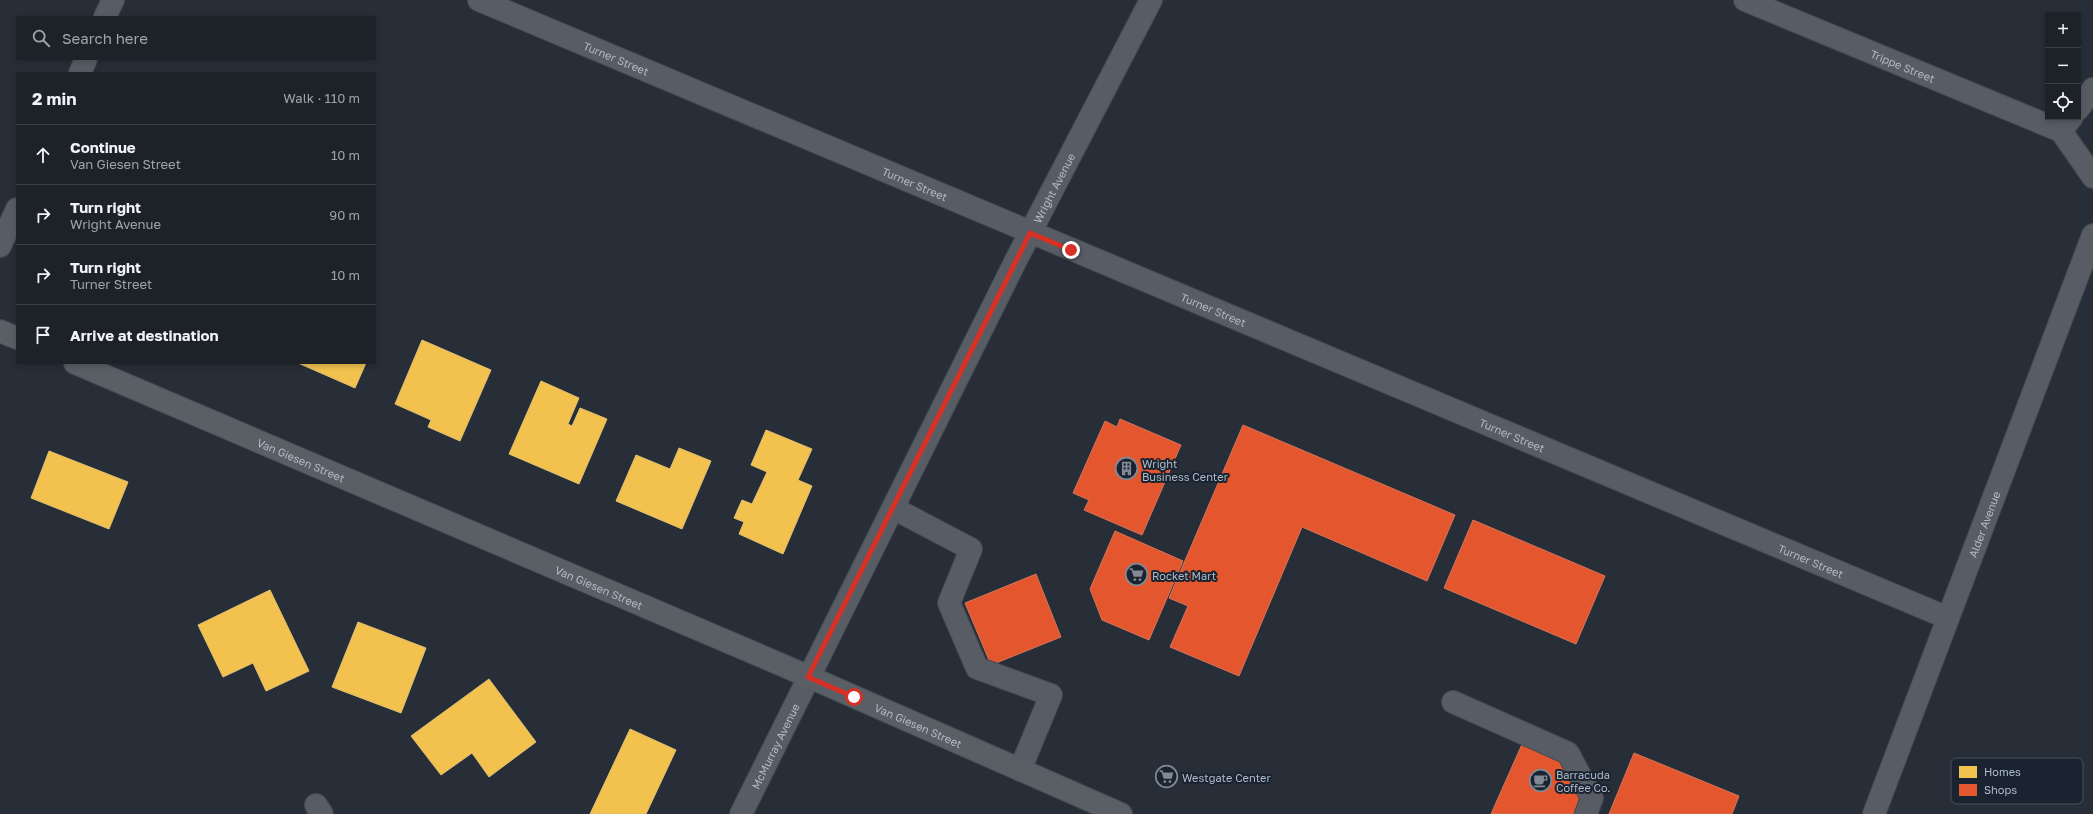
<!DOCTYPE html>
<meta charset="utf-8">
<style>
body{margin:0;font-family:"Golos Text",sans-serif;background:#2a2f35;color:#f1f3f6}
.controls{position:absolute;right:12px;top:12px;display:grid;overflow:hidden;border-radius:0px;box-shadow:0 2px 6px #0003}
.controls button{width:36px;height:36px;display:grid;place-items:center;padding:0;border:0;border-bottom:1px solid #3b3f46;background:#1d2229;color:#f1f3f6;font:20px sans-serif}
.stop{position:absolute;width:12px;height:12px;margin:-9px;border:3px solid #d93025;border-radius:50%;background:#fff}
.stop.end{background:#d93025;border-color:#fff;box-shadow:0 1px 4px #0008}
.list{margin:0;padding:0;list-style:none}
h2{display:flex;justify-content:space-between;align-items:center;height:52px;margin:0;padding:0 16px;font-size:17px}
h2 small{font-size:13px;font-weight:400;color:#a0a4a8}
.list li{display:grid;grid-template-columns:26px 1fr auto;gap:12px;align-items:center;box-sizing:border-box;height:60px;padding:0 16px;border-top:1px solid #3b3f46}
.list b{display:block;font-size:15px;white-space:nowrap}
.list p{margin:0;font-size:13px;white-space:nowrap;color:#a0a4a8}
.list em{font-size:13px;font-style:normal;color:#a0a4a8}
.icon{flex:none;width:22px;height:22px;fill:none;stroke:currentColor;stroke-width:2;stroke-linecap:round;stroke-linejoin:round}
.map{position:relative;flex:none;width:2093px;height:814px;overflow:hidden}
.search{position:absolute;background:#1d2229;box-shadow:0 2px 6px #0003;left:16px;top:16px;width:360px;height:44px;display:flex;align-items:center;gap:10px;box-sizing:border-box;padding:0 14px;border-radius:0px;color:#a0a4a8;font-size:15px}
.panel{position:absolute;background:#1d2229;box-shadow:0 2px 6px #0003;left:16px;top:72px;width:360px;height:292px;border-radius:0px}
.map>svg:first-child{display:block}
.homes{fill:#f2c14e;stroke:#debf73}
.shops{fill:#e4572e;stroke:#d4755c}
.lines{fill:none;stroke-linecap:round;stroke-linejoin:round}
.minor-casing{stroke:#434950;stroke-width:24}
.major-casing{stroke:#444a53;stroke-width:24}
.minor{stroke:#585c64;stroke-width:22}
.major{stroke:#5a5f66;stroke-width:22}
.route{stroke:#d93025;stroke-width:5}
.labels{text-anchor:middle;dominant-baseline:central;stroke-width:4;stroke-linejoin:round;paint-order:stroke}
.street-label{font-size:11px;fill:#b0bac8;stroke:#1a2431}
.poi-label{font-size:11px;fill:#b0bac8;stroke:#1a2431;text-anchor:start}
.key{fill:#1a2431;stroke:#47515e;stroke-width:1}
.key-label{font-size:11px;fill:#b0bac8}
</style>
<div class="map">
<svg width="2093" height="814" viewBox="0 0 2093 814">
<rect width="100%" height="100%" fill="#272e37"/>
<g class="homes">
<polygon points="422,340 491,370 460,441 428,427 431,420 395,404"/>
<polygon points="298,363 366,363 355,388"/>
<polygon points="541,381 579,398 568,424 572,426 580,408 607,419 579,484 509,454"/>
<polygon points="766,430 812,449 798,480 812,486 783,554 739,534 744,522 734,518 742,500 752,504 767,472 751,465"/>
<polygon points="679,448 711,461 682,529 616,501 636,455 670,469"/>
<polygon points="49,451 128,482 109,529 31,498"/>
<polygon points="270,590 309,671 266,691 253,663 223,677 198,625"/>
<polygon points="358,622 426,648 401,713 332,687"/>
<polygon points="489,679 536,742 489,777 472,753 441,775 411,736"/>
<polygon points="630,729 676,750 646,814 590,814"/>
</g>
<g class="shops">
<polygon points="1120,419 1181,445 1142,535 1084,510 1089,500 1073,493 1105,421 1117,427"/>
<polygon points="1243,425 1455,515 1427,581 1302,527 1239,676 1170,647 1188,606 1169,598"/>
<polygon points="1473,520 1605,576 1576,644 1444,588"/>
<polygon points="1115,531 1183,561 1149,640 1102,620 1090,589"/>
<polygon points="1036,574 1061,637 991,665 965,603"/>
<polygon points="1523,742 1567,762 1581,799 1574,814 1491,814"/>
<polygon points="1634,753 1739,796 1732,814 1609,814"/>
</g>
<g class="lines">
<defs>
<g id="minor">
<path id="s1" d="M479,0L1948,618"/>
<path id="s2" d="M1745,0L2061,131"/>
<polyline points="105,17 113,0"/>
<polyline points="80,73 86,59"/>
<polyline points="2078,109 2093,89"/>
<polyline points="2072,117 2061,131 2093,177"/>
<polyline points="0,246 17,209"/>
<polyline points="893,508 971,549 949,603 977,668 1051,695 1020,770"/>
<polyline points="1453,702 1568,753 1592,798 1586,814"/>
<polyline points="316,805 322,814"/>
<path id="s3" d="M741,814L1016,260L1151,0"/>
<path id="s4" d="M1874,814L2093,235"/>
</g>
<g id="major">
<polyline points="0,331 17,338"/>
<path id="s5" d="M75,363L782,665L1121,814"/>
</g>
</defs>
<use href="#minor" class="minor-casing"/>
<use href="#major" class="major-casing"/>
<use href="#minor" class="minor"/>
<use href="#major" class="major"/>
</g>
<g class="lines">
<polyline class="route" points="854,697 808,677 1030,233 1071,250"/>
</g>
<defs>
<symbol id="building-ring" viewBox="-11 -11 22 22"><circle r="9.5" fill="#1a2431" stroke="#808995" stroke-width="1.5"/><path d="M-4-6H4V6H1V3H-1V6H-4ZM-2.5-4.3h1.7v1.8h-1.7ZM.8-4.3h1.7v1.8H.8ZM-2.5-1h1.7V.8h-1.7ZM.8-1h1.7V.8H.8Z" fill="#808995"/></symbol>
<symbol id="supermarket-ring" viewBox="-11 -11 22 22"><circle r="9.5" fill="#1a2431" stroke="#808995" stroke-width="1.5"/><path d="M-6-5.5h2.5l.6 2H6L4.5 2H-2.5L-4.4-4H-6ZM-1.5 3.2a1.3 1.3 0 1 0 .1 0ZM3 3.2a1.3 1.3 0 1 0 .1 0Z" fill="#808995"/></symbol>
<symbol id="cafe-ring" viewBox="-11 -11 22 22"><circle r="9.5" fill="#1a2431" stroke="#808995" stroke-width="1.5"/><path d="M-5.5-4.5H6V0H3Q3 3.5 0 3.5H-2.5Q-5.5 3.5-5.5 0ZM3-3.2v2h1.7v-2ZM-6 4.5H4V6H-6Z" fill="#808995"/></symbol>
</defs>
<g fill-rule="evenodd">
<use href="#building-ring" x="1114" y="456" width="25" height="25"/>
<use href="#supermarket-ring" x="1124" y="562" width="25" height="25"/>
<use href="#supermarket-ring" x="1154" y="764" width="25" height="25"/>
<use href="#cafe-ring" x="1528" y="768" width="25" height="25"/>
</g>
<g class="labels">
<g class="street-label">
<text stroke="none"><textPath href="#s1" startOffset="149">Turner Street</textPath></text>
<text stroke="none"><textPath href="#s2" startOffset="171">Trippe Street</textPath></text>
<text stroke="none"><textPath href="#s1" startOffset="473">Turner Street</textPath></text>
<text stroke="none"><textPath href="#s3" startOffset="700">Wright Avenue</textPath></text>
<text stroke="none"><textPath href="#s1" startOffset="797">Turner Street</textPath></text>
<text stroke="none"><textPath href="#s1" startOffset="1121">Turner Street</textPath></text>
<text stroke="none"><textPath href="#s5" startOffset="246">Van Giesen Street</textPath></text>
<text stroke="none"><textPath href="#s4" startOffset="310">Alder Avenue</textPath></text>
<text stroke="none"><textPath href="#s1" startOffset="1445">Turner Street</textPath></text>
<text stroke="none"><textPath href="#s5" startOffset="570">Van Giesen Street</textPath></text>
<text stroke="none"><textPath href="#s5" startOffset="918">Van Giesen Street</textPath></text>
<text stroke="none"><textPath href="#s3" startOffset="76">McMurray Avenue</textPath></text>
</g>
<g class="poi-label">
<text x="1142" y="463">Wright<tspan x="1142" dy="13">Business Center</tspan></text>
<text x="1152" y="575">Rocket Mart</text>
<text x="1556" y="774">Barracuda<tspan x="1556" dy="13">Coffee Co.</tspan></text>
<text x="1182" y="777">Westgate Center</text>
</g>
</g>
<rect x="1951" y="758" width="132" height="46" rx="6" class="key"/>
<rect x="1959" y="766" width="18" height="12" fill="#f2c14e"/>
<rect x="1959" y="784" width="18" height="12" fill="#e4572e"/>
<g class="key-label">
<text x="1984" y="776">Homes</text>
<text x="1984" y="794">Shops</text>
</g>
</svg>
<div class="controls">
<button>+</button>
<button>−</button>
<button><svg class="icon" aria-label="locate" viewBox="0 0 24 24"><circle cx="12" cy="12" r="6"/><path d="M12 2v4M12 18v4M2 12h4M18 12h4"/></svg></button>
</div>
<div class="stop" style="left:854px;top:697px"></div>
<div class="stop end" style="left:1071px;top:250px"></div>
<div class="search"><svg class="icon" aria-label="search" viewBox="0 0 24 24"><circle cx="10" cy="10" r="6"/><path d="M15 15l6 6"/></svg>Search here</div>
<section class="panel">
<h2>2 min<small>Walk · 110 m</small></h2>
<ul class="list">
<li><svg class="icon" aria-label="ahead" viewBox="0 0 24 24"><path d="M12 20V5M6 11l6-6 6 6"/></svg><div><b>Continue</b><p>Van Giesen Street</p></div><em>10 m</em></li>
<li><svg class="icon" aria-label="right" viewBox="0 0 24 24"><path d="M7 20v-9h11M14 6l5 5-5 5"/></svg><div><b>Turn right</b><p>Wright Avenue</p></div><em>90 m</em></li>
<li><svg class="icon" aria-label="right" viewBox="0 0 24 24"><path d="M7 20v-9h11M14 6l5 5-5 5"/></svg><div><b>Turn right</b><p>Turner Street</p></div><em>10 m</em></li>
<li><svg class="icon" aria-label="arrive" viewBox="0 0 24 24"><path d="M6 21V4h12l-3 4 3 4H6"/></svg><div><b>Arrive at destination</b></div></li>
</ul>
</section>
</div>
